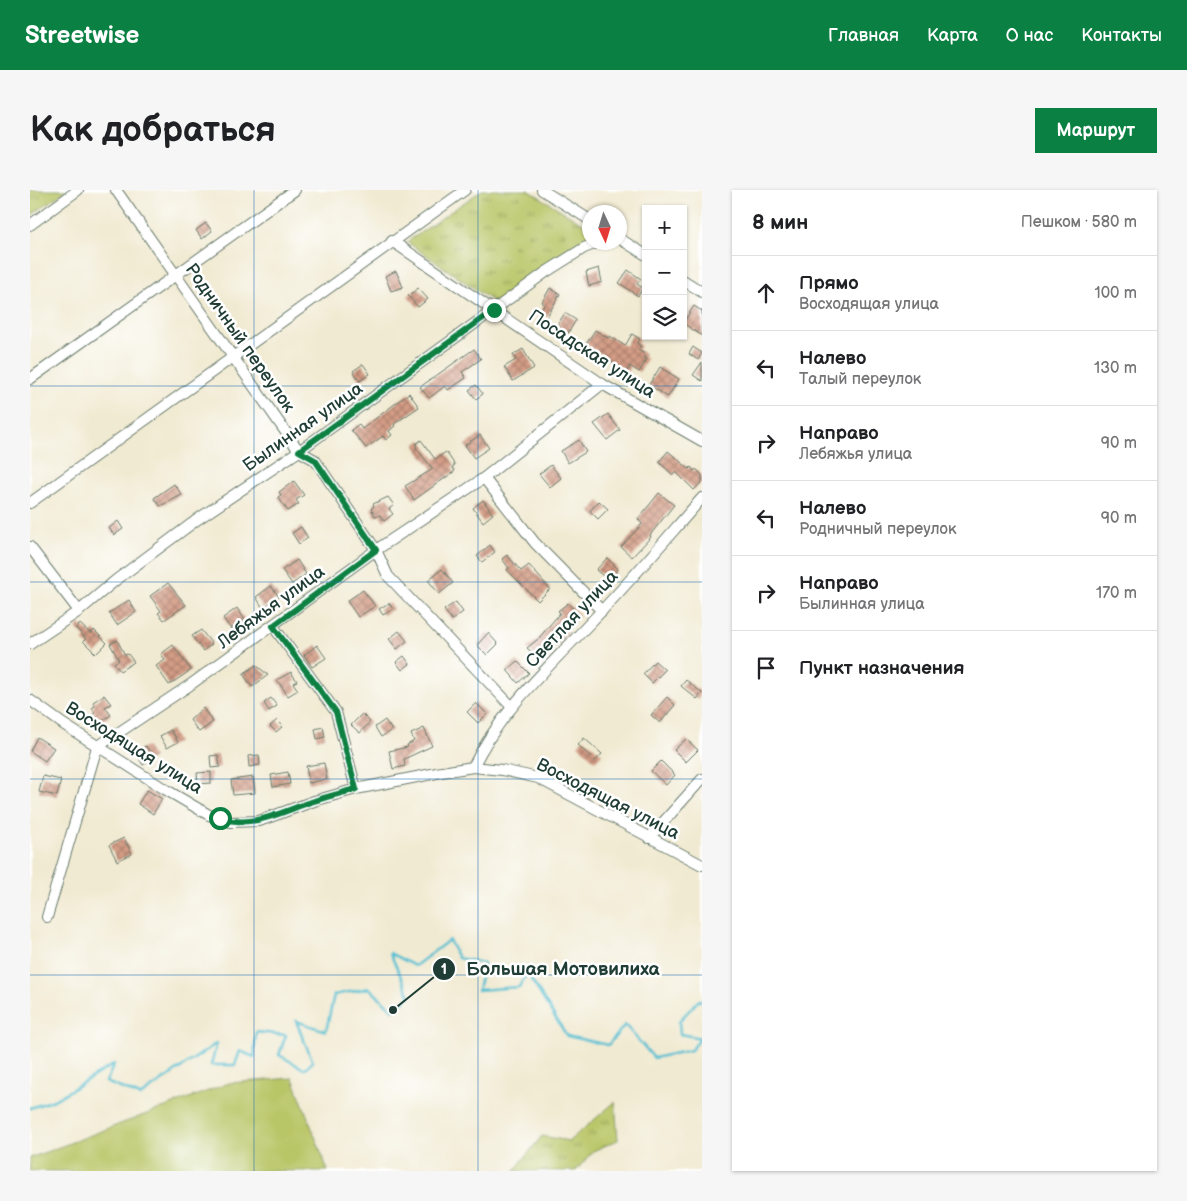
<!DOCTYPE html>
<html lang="ru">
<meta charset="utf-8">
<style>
body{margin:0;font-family:"Balsamiq Sans",sans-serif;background:#f6f6f6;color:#202124}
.controls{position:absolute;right:15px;top:15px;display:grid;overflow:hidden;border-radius:0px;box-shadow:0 1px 4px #0004}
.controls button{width:45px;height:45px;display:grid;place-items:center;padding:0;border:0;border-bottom:1px solid #e0e0e0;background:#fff;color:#202124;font:25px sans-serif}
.compass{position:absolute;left:552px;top:15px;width:45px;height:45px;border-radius:50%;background:#fff;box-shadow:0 1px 4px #0004;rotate:176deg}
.stop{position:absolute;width:15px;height:15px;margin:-11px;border:4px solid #0b8043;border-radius:50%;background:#fff}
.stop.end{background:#0b8043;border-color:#fff;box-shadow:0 1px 5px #0008}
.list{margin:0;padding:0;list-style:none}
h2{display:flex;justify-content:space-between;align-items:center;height:65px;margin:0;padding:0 20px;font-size:21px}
h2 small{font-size:16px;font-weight:400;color:#757577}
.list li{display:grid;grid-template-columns:32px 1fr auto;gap:15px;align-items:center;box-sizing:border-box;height:75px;padding:0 20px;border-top:1px solid #e0e0e0}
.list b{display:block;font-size:19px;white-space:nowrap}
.list p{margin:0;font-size:16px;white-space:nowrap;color:#757577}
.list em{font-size:16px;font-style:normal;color:#757577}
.icon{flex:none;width:28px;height:28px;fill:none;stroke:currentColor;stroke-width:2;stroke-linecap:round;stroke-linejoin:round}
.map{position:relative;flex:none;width:672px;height:981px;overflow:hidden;border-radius:0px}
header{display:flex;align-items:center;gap:30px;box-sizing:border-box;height:70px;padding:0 25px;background:#0b8043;color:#fff}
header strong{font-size:24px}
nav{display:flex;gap:28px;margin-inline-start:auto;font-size:18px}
.intro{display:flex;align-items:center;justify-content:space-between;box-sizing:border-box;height:120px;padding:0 30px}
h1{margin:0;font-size:35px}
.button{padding:12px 22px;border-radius:0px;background:#0b8043;color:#fff;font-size:18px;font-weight:700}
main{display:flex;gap:30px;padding:0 30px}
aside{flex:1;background:#fff;border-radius:0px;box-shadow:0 1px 4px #0004}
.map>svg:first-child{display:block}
.grass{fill:url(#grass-tufts);stroke:#6c824e}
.garden{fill:#b9c668;stroke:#6c824e}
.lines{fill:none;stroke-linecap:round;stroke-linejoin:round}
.stream{stroke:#55bfd2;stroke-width:2.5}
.building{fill:url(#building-cross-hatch)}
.street-casing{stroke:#687a6b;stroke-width:12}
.street{stroke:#fff;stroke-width:10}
.route{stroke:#0b8043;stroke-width:6}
.grid{fill:none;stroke:#1f6fb2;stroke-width:1;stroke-opacity:0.55}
.labels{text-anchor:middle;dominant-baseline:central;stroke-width:5;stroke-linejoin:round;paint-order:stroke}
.street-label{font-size:18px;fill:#1f3d34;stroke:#fff}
.leader{fill:none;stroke:#1f3d34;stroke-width:2}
.callout-dot{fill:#1f3d34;stroke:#fff;stroke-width:2}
.mark-label{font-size:15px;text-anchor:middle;font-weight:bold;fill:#fff}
.callout-label{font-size:19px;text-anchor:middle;font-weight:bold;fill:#1f3d34;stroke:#fff;stroke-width:5;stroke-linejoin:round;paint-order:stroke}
</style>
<header>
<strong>Streetwise</strong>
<nav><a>Главная</a><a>Карта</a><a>О нас</a><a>Контакты</a></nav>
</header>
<div class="intro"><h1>Как добраться</h1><a class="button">Маршрут</a></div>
<main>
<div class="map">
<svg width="672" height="981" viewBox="0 0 672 981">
<defs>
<pattern id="grass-tufts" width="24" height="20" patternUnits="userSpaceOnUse" patternTransform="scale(1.25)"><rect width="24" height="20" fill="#b9c668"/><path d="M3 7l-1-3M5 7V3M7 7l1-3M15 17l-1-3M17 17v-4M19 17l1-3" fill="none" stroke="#96a256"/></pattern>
<pattern id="building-cross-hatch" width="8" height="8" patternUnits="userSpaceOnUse" patternTransform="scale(1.25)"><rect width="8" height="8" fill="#d39c85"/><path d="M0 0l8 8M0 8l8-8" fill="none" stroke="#ab806e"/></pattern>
</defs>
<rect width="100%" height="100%" fill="#fff"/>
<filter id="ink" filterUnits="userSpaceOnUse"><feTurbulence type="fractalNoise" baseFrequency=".02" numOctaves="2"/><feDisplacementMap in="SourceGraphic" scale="10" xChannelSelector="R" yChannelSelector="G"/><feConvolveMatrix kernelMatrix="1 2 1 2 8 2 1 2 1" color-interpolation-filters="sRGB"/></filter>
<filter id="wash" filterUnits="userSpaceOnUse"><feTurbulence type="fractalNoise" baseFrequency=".0096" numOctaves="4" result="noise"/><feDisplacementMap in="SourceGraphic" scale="20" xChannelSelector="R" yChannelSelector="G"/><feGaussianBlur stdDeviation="1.12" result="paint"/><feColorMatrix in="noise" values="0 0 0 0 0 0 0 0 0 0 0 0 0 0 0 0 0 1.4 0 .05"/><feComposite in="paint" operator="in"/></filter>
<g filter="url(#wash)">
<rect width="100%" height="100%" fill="#f1ead2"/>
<g class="grass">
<polygon points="0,0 37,0 0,26"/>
<polygon points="452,0 498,0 559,37 559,46 465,113 377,52"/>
<polygon points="585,912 588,950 563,961 546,981 484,981 512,946 539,951"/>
</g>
<polygon class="garden" points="263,888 298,981 0,981 0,968 199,893"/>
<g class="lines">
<polyline class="stream" points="0,918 24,910 84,874 76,892 110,906 187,853 181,875 205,875 210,861 224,867 226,842 256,845 249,865 274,879 283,872 266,831 296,841 304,805 339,798 363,820 380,806 360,763 385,776 419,750 428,768 454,773 448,800 489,797 497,783 537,846 578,855 595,835 624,868 661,860 671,848 650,844 649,831 669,810 672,811"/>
</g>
<g id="blocks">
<g class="building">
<polygon points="176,33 182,41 172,49 166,40"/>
<polygon points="569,78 572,92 559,96 556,82"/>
<polygon points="598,80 611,89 607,94 613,98 608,106 589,93"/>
<polygon points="366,81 373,97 361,101 355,86"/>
<polygon points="388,98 398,109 388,117 378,106"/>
<polygon points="520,98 530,104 515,130 509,128 514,114 512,112"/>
<polygon points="664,116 672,121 672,146 653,133"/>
<polygon points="535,123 546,130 538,143 527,135"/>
<polygon points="565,140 578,148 580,146 595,156 602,144 610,149 607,153 611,156 608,160 615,164 613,167 617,169 609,182 600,176 597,182 556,154"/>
<polygon points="663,157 672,163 668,170 659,164"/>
<polygon points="444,159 451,169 432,182 436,188 418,200 415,196 399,208 390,197"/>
<polygon points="493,159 504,178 483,191 474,177 486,170 483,165"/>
<polygon points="672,172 672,191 663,185"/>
<polygon points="333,174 340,184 330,191 323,181"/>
<polygon points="630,177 649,189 638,207 619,195"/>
<polygon points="446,195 453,204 446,209 439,200"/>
<polygon points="379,203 389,217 364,234 365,236 359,241 362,245 356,250 353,246 336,258 321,240 329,234 332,239"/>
<polygon points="578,224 590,240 577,250 564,234"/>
<polygon points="450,245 459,258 444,268 435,255"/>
<polygon points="391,250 405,269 416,262 425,275 422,277 425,281 384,310 375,296 403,279 386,258 386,254"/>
<polygon points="549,250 556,262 538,273 531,261"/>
<polygon points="638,261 659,279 661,277 664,281 666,279 672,285 672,292 664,300 646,282 643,285 629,272"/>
<polygon points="521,275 531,288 520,297 509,284"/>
<polygon points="264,291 274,305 266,310 269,314 258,321 248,307 251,305 249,302"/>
<polygon points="144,294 152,305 130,316 124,308"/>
<polygon points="629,303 644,315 620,345 621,347 602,367 591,357 612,334 608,329"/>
<polygon points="358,307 364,315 359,319 363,324 354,331 350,325 346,327 341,319 344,316 343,314"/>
<polygon points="453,310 463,324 453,332 443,318"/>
<polygon points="569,311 578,319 568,329 560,321"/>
<polygon points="88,331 93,339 84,345 79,338"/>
<polygon points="271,337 278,348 269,354 262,343"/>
<polygon points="460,355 465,362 452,372 447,366"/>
<polygon points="477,365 491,381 499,375 520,399 508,411 477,380 479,378 472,369"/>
<polygon points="577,368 588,379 578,390 566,380"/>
<polygon points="267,370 276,384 262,394 252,380"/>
<polygon points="412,379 423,393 409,404 398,390"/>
<polygon points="138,393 156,415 134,430 128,423 131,421 120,406"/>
<polygon points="241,396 249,407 233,418 226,407"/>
<polygon points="333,400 345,416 328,427 317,411"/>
<polygon points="99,410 106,422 87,435 79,423"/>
<polygon points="426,412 433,422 422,430 414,420"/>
<polygon points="359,413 363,419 353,425 349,419"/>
<polygon points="538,413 550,426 535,440 538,442 527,455 525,453 510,470 497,458 508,449 530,423 528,421"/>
<polygon points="207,418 215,430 201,439 193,428"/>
<polygon points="50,434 61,444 64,440 77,453 66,464 53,451 56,449 46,438"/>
<polygon points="171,440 182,454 173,461 162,446"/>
<polygon points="369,441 377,451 367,459 359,449"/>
<polygon points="458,443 468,454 457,465 447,455"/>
<polygon points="87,450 95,465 98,464 104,472 90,481 84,473 89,470 80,454"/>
<polygon points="143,455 161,480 139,495 126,476 135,470 131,464"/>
<polygon points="287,455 296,468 282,477 274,465"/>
<polygon points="374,466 380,474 372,480 366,472"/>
<polygon points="487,471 499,483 488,493 477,480"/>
<polygon points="625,471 635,480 622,493 613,484"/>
<polygon points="226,475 238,485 222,497 213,484"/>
<polygon points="261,482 267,491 263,493 268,500 258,506 247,490"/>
<polygon points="656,490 672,503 667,509 651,496"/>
<polygon points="74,505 81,514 75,517 81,525 66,535 60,527 65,523 62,518 65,516 63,512"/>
<polygon points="637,507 645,515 630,533 621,525"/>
<polygon points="241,508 247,516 239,521 234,513"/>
<polygon points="446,513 457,524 448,533 437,522"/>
<polygon points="173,518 183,532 169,542 160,530"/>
<polygon points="332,524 340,532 330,543 321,535"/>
<polygon points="247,530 253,536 246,542 240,536"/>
<polygon points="355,530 362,540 351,547 345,537"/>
<polygon points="293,537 295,547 287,549 285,539"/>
<polygon points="394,538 402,556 374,569 375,576 363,579 359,561 378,557 377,555 384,551 381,544"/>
<polygon points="141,540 148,552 137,558 130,546"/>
<polygon points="7,547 24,558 15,571 0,561"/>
<polygon points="554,548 572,564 565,571 548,555"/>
<polygon points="656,549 668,560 656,572 644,560"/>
<polygon points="116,556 124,568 113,575 105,562"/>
<polygon points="188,565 190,577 181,578 180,566"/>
<polygon points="229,565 230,575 219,577 218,566"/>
<polygon points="631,571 645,585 636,595 621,581"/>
<polygon points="294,573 297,589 279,593 276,576"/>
<polygon points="181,582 181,593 168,594 167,583"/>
<polygon points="258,582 260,594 243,597 241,585"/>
<polygon points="13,586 31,590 27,606 9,602"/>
<polygon points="223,587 225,603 203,605 201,590"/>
<polygon points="117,600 132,609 123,624 108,614"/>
<polygon points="94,648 102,664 87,671 79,655"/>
</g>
</g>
</g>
<g filter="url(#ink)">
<use href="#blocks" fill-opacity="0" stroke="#687a6b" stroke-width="1"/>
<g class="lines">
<defs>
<g id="street">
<polyline points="86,0 269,261 285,270 346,360 358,386 482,517"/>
<polyline points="512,0 560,30"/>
<polyline points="0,35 48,0"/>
<polyline points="590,49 616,65"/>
<polyline points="362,51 572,194 672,251"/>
<polyline points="653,90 672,102"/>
<polyline points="0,189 265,0"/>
<polyline points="454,288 505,353 572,421"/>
<polyline points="0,313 435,0"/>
<polyline points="0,357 49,421"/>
<polyline points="243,436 306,522 326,599"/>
<polyline points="0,454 49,421 86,390 168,329 269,261 516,82 554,58 569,52"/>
<polyline points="0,510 33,534 133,598 179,625 201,632 229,631 284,611 326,599 412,582 443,577 472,580 508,588 672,675"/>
<path d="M443,577C470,521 518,478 560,433C599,393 635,350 672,308"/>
<polyline points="619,648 672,589"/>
<polyline points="17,727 67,557 160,495 346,360 454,288 572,194"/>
</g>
</defs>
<use href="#street" class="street-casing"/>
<use href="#street" class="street"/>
</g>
</g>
<g class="lines" filter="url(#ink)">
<path class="route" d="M190,628C225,639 252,621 284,611C298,606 312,603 326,599L306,522L243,436L346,360L285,270L269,261L464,120"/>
</g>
<path class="grid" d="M224,0V981M448,0V981M0,196H672M0,392H672M0,589H672M0,785H672"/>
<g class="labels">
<g class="street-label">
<text transform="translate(210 148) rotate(55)">Родничный переулок</text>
<text transform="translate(562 164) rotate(33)">Посадская улица</text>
<text transform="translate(273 237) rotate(-35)">Былинная улица</text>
<text transform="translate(241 417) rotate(-36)">Лебяжья улица</text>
<text transform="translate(542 429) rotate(-47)">Светлая улица</text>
<text transform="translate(104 558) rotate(32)">Восходящая улица</text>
<text transform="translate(578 609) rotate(27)">Восходящая улица</text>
</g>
</g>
<path class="leader" d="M363 820L414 779"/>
<g class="callout-dot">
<circle cx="363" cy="820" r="5"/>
<circle cx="414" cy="779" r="12"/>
</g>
<g class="mark-label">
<text x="414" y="784">1</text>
</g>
<g class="callout-label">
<text x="533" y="785">Большая Мотовилиха</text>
</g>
</svg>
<div class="controls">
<button>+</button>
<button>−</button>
<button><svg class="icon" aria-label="layers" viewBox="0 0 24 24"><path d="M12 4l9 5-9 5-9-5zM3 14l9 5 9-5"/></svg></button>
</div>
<svg class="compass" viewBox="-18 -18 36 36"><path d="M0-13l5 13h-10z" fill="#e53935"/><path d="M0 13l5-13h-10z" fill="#757577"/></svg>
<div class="stop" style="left:190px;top:628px"></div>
<div class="stop end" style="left:464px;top:120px"></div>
</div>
<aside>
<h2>8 мин<small>Пешком · 580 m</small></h2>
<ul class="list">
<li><svg class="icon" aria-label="ahead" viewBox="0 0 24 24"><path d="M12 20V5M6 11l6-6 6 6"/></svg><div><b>Прямо</b><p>Восходящая улица</p></div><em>100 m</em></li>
<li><svg class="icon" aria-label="left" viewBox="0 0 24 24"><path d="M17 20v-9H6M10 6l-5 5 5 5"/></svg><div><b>Налево</b><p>Талый переулок</p></div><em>130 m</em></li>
<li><svg class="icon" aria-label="right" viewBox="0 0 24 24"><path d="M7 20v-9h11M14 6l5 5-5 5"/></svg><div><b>Направо</b><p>Лебяжья улица</p></div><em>90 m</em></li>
<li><svg class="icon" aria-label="left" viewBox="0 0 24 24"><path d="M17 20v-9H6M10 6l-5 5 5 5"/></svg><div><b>Налево</b><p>Родничный переулок</p></div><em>90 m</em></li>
<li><svg class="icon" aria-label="right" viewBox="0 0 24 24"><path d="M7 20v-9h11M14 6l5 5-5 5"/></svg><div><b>Направо</b><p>Былинная улица</p></div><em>170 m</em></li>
<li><svg class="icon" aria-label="arrive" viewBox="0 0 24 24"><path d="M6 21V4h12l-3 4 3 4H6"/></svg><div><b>Пункт назначения</b></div></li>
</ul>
</aside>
</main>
